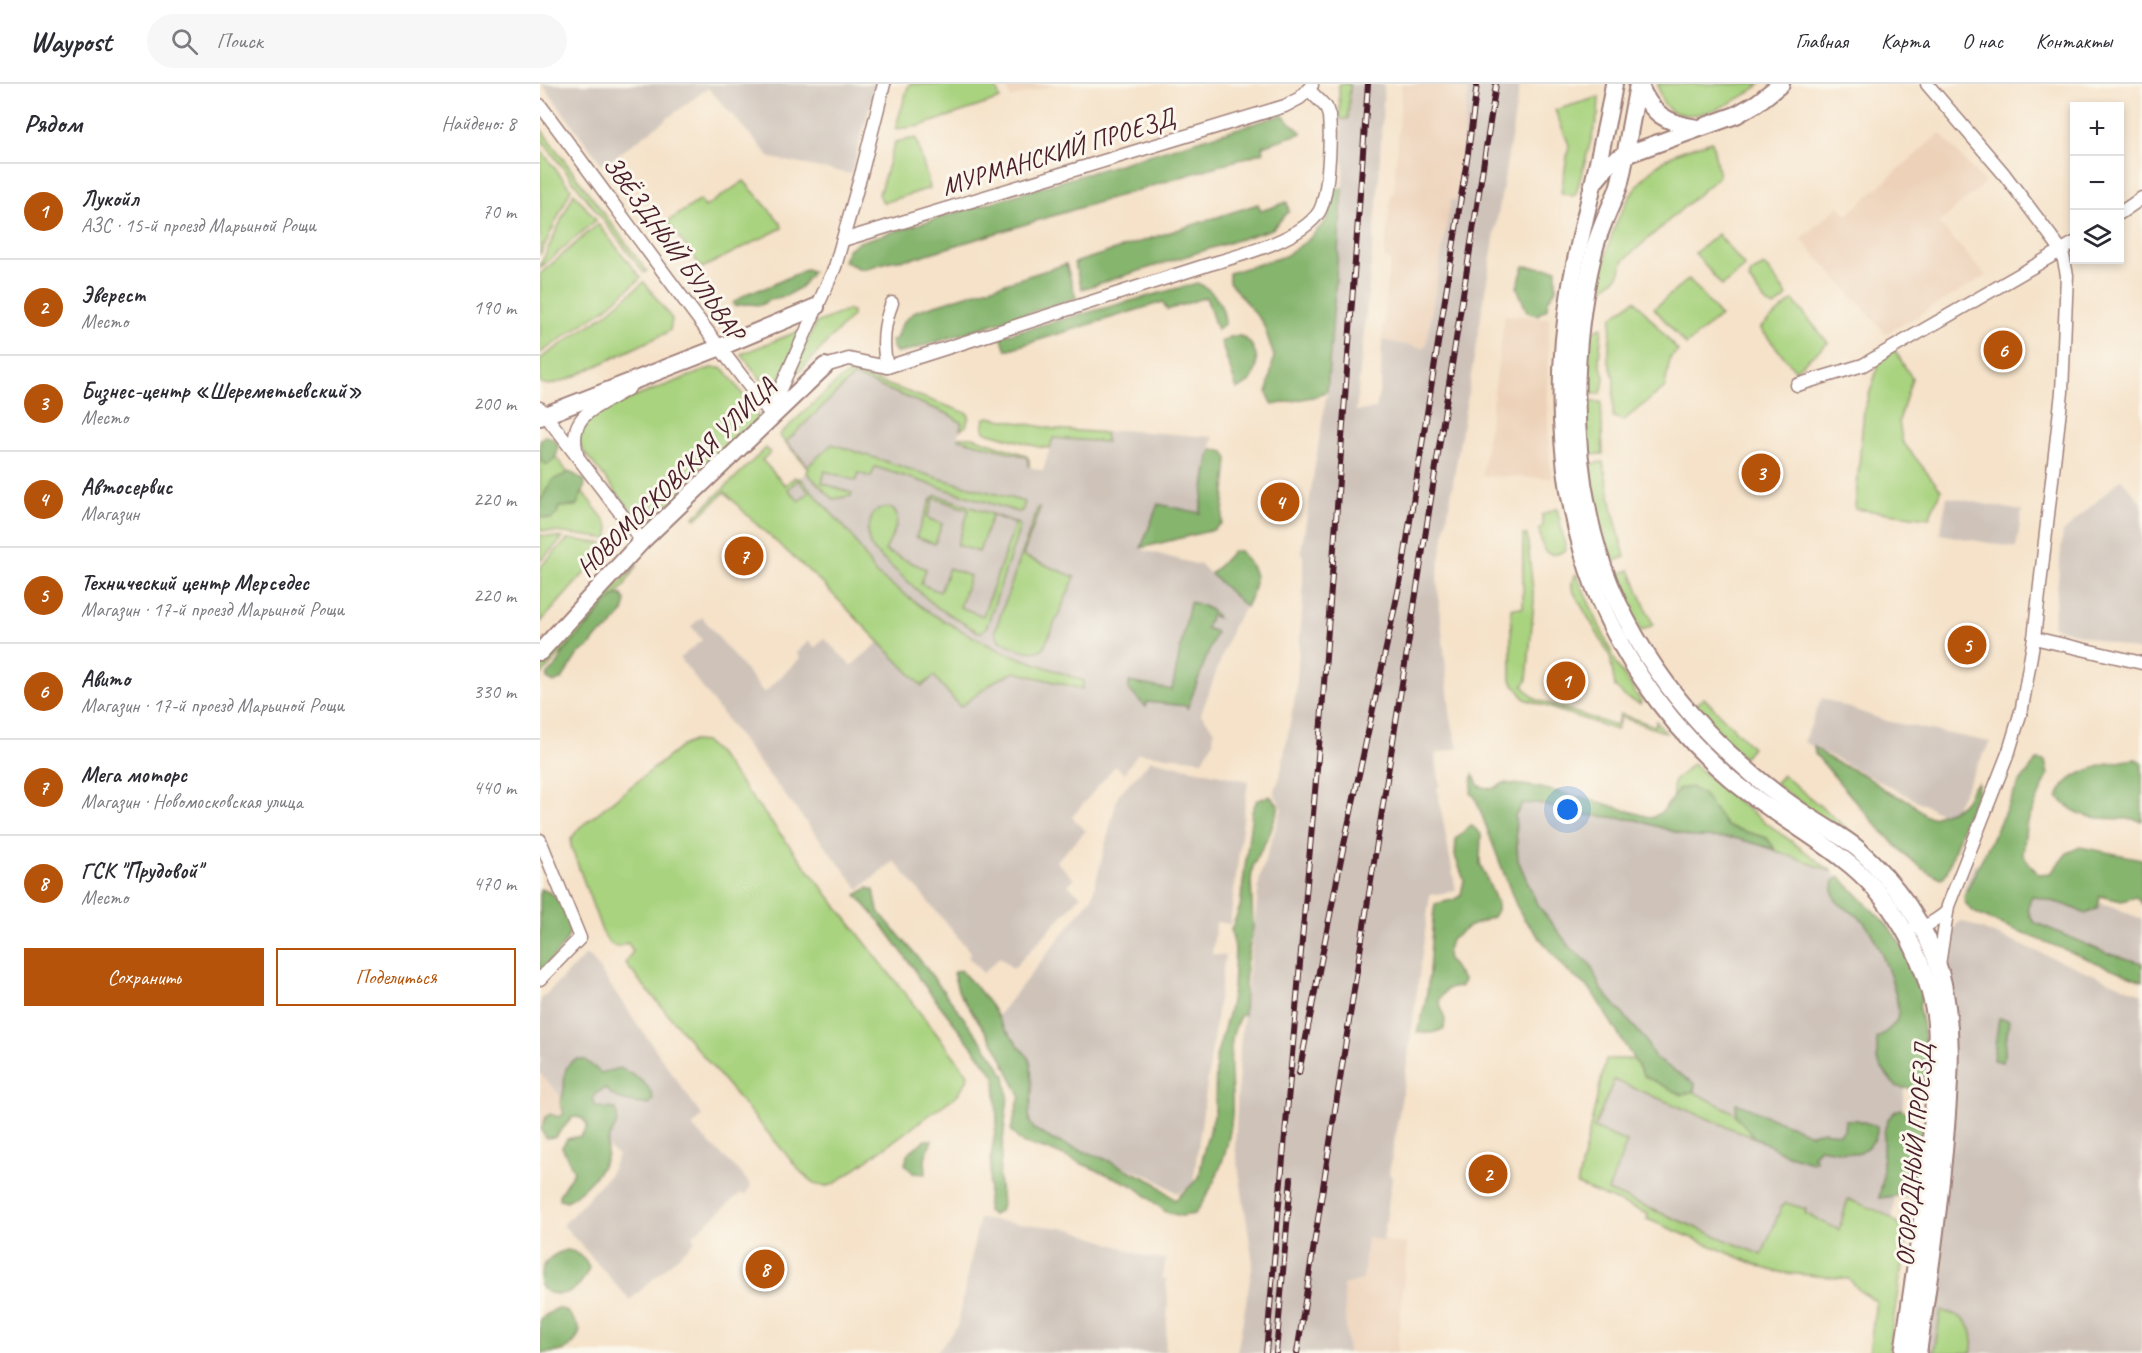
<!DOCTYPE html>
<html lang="ru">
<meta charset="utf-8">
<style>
body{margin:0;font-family:Caveat,sans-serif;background:#f7f7f7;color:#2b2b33}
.controls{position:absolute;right:18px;top:18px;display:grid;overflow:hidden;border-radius:0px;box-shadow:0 3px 9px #0003}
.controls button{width:54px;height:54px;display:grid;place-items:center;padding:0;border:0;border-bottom:2px solid #e1e1e2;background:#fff;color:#2b2b33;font:30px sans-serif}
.you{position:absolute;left:1028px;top:726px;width:21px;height:21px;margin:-15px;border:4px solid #fff;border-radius:50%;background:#1a73e8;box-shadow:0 0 0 9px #1a73e833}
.badge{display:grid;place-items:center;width:39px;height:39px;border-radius:50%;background:#b45309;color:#fff;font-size:20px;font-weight:700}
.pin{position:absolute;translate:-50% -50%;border:3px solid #fff;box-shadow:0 2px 6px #0006}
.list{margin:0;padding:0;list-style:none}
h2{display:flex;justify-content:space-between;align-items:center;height:78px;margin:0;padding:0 24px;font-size:26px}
h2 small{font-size:20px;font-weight:400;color:#7c7c81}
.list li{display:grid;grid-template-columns:39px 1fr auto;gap:18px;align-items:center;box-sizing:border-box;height:96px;padding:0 24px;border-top:2px solid #e1e1e2}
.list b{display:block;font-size:22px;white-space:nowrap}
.list p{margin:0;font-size:20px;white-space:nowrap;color:#7c7c81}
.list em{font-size:20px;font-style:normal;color:#7c7c81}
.actions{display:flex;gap:12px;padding:18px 24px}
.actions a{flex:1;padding:14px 0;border:2px solid #b45309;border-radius:0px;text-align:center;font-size:21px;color:#b45309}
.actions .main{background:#b45309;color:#fff}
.icon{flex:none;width:33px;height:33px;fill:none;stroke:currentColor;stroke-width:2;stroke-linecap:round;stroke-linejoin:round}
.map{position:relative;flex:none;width:1602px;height:1269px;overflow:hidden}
header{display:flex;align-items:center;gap:36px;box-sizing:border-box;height:84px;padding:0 30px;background:#fff;border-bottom:2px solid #e1e1e2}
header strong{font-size:28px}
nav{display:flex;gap:33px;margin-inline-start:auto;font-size:21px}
.search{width:420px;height:54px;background:#f7f7f7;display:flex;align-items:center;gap:15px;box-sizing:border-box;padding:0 21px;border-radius:33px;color:#7c7c81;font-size:22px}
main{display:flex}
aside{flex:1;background:#fff}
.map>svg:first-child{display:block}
.built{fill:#edd2b9}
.industrial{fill:#cec2b9}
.green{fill:#a9d37f;stroke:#7a7955;stroke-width:1.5;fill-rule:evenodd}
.forest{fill:#86b56e;stroke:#686a4c;stroke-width:1.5}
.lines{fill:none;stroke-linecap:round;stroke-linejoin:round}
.minor-casing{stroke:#a0807a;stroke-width:15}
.major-casing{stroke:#a0807a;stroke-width:20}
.minor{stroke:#fff;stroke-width:12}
.major{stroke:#fff;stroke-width:16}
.rail-casing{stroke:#4a1f2b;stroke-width:6}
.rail{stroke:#fbf7ec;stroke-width:4;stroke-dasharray:11;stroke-linecap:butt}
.labels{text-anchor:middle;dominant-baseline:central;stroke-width:6;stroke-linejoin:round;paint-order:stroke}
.street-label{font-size:26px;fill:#4a1f2b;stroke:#fbf7ec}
</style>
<header>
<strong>Waypost</strong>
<div class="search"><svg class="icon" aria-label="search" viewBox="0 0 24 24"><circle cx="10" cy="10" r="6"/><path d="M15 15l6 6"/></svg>Поиск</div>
<nav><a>Главная</a><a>Карта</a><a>О нас</a><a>Контакты</a></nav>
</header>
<main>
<aside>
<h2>Рядом<small>Найдено: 8</small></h2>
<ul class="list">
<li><span class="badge">1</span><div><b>Лукойл</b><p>АЗС · 15-й проезд Марьиной Рощи</p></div><em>70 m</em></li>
<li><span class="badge">2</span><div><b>Эверест</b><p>Место</p></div><em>190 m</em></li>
<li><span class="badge">3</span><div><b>Бизнес-центр «Шереметьевский»</b><p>Место</p></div><em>200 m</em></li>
<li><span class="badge">4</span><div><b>Автосервис</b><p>Магазин</p></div><em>220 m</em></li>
<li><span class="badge">5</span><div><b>Технический центр Мерседес</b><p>Магазин · 17-й проезд Марьиной Рощи</p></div><em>220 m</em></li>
<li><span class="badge">6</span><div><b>Авито</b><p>Магазин · 17-й проезд Марьиной Рощи</p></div><em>330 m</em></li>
<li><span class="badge">7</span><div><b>Мега моторс</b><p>Магазин · Новомосковская улица</p></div><em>440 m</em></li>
<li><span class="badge">8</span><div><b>ГСК &quot;Прудовой&quot;</b><p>Место</p></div><em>470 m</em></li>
</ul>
<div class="actions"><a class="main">Сохранить</a><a>Поделиться</a></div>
</aside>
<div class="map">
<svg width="1602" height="1269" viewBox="0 0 1602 1269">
<rect width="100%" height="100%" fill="#fbf7ec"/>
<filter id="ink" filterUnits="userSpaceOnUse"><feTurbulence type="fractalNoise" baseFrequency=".0167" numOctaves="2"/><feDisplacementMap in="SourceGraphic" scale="12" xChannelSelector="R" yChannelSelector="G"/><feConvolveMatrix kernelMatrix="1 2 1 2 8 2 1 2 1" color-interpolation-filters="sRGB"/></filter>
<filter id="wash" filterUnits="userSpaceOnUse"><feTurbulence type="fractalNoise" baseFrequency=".008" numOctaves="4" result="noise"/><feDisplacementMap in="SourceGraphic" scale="24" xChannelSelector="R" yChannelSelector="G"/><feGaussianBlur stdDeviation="1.35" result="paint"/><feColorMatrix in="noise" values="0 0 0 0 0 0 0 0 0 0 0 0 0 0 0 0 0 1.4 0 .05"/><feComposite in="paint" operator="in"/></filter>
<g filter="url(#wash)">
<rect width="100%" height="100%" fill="#f5e2c9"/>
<g class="built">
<polygon points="466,0 519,0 470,14"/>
<polygon points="862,0 929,0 916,117 911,117 886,261 882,264 842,256 846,204 851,178 844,173 851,112 854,106"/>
<polygon points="1400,49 1445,99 1399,139 1446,192 1346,250 1261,155 1299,122 1307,131"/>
<polygon points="965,231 1009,234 1007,314 1011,394 942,392"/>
<polygon points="0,989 28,1021 0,1053"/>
<polygon points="827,1154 867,1160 857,1269 808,1269 803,1201 823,1196"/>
</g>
<g class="industrial">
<polygon points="2,0 336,0 311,90 231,74 168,4 63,82"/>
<polygon points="804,0 844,0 838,111 816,327 836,325 841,298 842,256 882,264 886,261 911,116 916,117 929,0 980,0 897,494 911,637 918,664 895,670 900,702 897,703 916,807 890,811 866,987 849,1089 852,1094 843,1157 827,1154 823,1196 803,1201 808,1269 697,1269 713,1179 695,1062 700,962 720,792 742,724 734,709 740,692 756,608 763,516 763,472 761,468 787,307 804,82 800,35 802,35"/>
<polygon points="314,292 408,330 422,339 418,350 419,355 487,373 490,383 503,387 513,354 566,358 565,349 581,346 673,353 660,429 618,420 601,464 604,466 659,481 660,480 706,523 694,539 661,630 674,646 673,658 663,676 598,669 584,689 575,682 532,733 546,747 516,777 534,795 528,801 541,812 473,885 460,873 443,889 428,873 431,869 354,777 319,805 210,667 140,574 162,556 151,542 162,533 224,609 260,574 256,569 269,557 275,564 284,554 311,582 339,558 281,498 213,437 269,386 246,358"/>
<polygon points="1581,395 1602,419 1602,568 1513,543 1523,448"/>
<polygon points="1407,413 1482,427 1476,464 1400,450"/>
<polygon points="1282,614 1346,637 1450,658 1410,734 1264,658"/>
<polygon points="611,676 708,697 690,840 676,838 672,870 685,872 653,1099 641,1108 637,1109 612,1093 489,1047 487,973 453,938 552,813 578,711"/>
<polygon points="966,704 1207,756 1293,788 1327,825 1370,940 1348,1188 1239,1183 1037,1101 1066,975 1108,975 977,821"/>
<polygon points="1445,774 1602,835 1602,884 1429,817 1424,806 1434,781"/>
<polygon points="1422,837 1602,910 1602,1269 1386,1269 1409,896 1408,881 1412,849 1417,840"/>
<polygon points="46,871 52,875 162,1032 152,1043 200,1088 211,1102 205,1112 201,1109 152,1152 155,1157 90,1216 23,1141 69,1091 78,1071 60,1057 0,989 0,916"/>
<polygon points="439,1135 531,1145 607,1173 626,1175 622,1194 626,1195 628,1218 625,1269 396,1269 418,1241"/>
</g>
<g class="green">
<polygon points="369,0 455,0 460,15 380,42 355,45"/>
<polygon points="799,0 810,0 808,35 800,35"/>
<path d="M1118,0H1221C1196,20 1122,58 1118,0Z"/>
<polygon points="1059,13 1058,31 1036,110 1033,112 1021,109 1029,61 1015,26"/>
<polygon points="0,44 107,187 104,189 0,54"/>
<polygon points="376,54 390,104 343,119 339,110 355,58"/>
<path d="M1172,57L1179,92L1084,176L1078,192L1060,207C1060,199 1062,189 1064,180C1072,139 1092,96 1129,73C1142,65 1158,62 1172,57Z"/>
<polygon points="0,65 31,105 0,171"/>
<polygon points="204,97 241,139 242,144 162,184 127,138 160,116 165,123"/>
<polygon points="34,109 56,136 0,184 0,182"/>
<polygon points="58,140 101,194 64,226 0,269 0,190"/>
<polygon points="1178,150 1205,183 1182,202 1155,169"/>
<polygon points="1224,182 1228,185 1247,211 1244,216 1234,223 1227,220 1209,196 1211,189"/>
<polygon points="1149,195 1180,232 1146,261 1114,224"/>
<polygon points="104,198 132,235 130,246 124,250 31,294 10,301 0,299 0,275 66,230"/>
<polygon points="1095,216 1138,267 1130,274 1125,303 1083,337 1073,333 1074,294 1068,275 1072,233"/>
<polygon points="1253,216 1288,259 1255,286 1220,244"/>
<polygon points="308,226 312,227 312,232 261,286 256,286 255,284 276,239"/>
<polygon points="1062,243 1059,275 1064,293 1062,307 1059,310 1045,309 1047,252 1048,247 1050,248"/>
<polygon points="262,246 233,310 201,270"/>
<polygon points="1354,265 1372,294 1359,337 1362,357 1401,406 1389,434 1315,425 1324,326 1341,274"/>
<polygon points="171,284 179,284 185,286 217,330 217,337 120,428 108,433 93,429 45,369 39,360 39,346 53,329"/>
<polygon points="310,289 315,289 427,329 429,332 426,342 420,346 422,339 408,330 314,292 246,358 268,382 292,360 394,393 485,418 482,427 478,428 335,383 331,393 319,389 316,397 285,387 282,399 312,409 311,412 293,415 266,388 269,385 239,351 299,296"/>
<polygon points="1045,318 1061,318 1063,370 1048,371"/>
<polygon points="449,333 514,345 565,349 566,358 513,354 510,364 499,363 446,348 443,344 445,334"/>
<polygon points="419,353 433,353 486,371 489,376 489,383 487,373 419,355"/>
<polygon points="0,359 8,363 66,438 69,443 69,455 0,446"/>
<path d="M226,364L230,369L222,376L245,401L255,393L258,395L260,394L312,452L336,490L392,530L426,549L461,567L544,597L542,605L475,588L455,597L420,623L394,592L382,602L281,498L213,437L185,408L156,435L154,433ZM258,396L269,408L259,417L248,405Z"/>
<polygon points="1063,378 1073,427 1085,473 1071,478 1058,432 1049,380"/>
<path d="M396,411L477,439L480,443L447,542L442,548H438L395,522L335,468L330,461L327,448L333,429C338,426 346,421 352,425C365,433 349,457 345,467L386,485L381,500L400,508L409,484L430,492L420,523L443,532L475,440L452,431L439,468L417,461L429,426L394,414L387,434L402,440L395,460L376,453L391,415Z"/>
<path d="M498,423L500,424L483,472L535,493L504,563C493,574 472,562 459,556L455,547Z"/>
<path d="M1017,424L1026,466C1003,479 1001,462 999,444L1003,443L1002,431Z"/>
<polygon points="0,451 23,454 0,477"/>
<polygon points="983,451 987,451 994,517 987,596 983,602 995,615 1076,642 1080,630 1115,642 1116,637 1126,649 1081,633 1076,646 985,615 971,596 971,524 983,524"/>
<polygon points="28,455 68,460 66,465 0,539 0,483"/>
<polygon points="98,479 84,502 0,592 0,585"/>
<polygon points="1090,486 1113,541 1101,547 1076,491"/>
<polygon points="1036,490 1078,583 1101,617 1100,620 1085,613 1075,603 1070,572 1032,505 1032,498"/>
<polygon points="1164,614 1212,663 1203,674 1154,623"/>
<path d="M153,657L165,658L177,669L428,990L427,997L417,1011L294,1100C280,1106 271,1098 261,1088L88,883L86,878L93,867L88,859L76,863L68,858L62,847L31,762V755L39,744L142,662Z"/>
<polygon points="1153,680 1206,724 1293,788 1207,756 1130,738 1134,697"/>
<polygon points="1243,691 1322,757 1341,777 1235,700"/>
<path d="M1066,975H1110L1138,1000L1189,1026L1256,1071L1074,996L1054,1044L1087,1058L1068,1107L1222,1171L1241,1124L1246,1119L1266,1125L1265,1129L1299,1146L1308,1115C1328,1124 1363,1131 1366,1156L1349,1264L1350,1269H1329L1336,1217L1321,1208L1309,1195L1236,1188L1224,1184L1107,1135L1108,1130L1037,1101Z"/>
<path d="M1401,1227C1427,1231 1437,1244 1431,1269H1394Z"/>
</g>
<g class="forest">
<polygon points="742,31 762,49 722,62 724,68 374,174 351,177 324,185 318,184 304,177 308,165 319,158"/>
<polygon points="803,104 787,307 777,312 733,321 727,309 734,272 723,239 689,198 689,189 745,172 768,156 786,137 793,105"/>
<polygon points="747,118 749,127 732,145 542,205 534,179 718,120 721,127"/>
<path d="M526,180L536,214L364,268L357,269L353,264L351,257L356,255C360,241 364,236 376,227Z"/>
<polygon points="984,182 1016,185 1016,205 1008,216 1007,225 997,231 987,228 977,203"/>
<polygon points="267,185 272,188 261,203 246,212 229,216 221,221 207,220 194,222 193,219 208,209 225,204"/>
<path d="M657,199C673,205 684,221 685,239L677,246L666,213L627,226L623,218L466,266L461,252Z"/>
<path d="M700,252C722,260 723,297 697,305L681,258L690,253Z"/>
<path d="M5,352C22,355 21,370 9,380H5L0,376V356Z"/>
<polygon points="673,365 684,368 688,375 682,439 673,446 601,464 618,420 660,429 669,373"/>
<polygon points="30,388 45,397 44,405 36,422 19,423 17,430 11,435 0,433 0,418 12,396"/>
<path d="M693,467H700C719,489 719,497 706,523L671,490Z"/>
<path d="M81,510L86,517L83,529L68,546L57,552L50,562L38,570L22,595L14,599L7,595C7,587 12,587 17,581C20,577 21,572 24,568C32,557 41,549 50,540C61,529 64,515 81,510Z"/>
<path d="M650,518C662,521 670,523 678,534L671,531L666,544L676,548L647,625V622L607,618L606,623L589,606V598L632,606Z"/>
<path d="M1274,663L1292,676L1324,691L1348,708L1369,717L1386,732L1393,733L1415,725L1426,716L1432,704L1438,699L1437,711L1427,730L1407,788L1403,794C1371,791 1300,697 1275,670Z"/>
<path d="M1595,675L1602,678V737L1594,735C1564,734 1540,739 1518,713C1520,709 1522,704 1525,700C1539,685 1575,678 1595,675Z"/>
<path d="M1497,676L1505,677L1508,691L1486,742L1483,771L1498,790L1511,789L1527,769L1540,763L1602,775V820L1596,813L1582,817L1560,812L1558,824L1546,830L1526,821L1492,812C1487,821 1487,830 1494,838L1566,869L1602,879V897L1446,834C1435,829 1425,825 1424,812L1478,701Z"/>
<polygon points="933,690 939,702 952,705 964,699 991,702 1046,714 1112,734 1123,727 1139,705 1151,703 1163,710 1187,742 1227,754 1235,765 1194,754 1150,753 1097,736 1038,730 997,719 983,720 975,731 978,776 997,820 1030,863 1051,881 1061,905 1104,954 1115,974 1155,1000 1154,1007 1142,1011 1104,992 1051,906 1028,888 984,835 976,821 935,713 931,710"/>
<path d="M730,712L739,722L730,749L713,782L711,796L713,844L706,881L704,931H701C683,959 694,999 692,1031C689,1068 676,1100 655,1130L641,1132L626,1128L594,1102L512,1067L484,1060L479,1056L471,1046L480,1012L457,964L419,909L413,889L420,886L439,906L452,923L462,941L488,973L491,980L492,1010L489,1031L490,1038L494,1045L513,1056L565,1075L614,1098L635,1116L659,1094L665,1061L675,1029L676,973L689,927L693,906L695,865L691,846L700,823L712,728L717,716Z"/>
<path d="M931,741L941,750L940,779L957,819V826L953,833L928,843L911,856L907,869L908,876L924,897L920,903L907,905L899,916L905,936L904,945L892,949L877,948C893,907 888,862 895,820L916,815L921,811L924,796L915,772L916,755Z"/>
<path d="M1300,793L1348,842L1360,859L1383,904L1379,924L1391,985L1386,1001L1379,1006L1358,1003L1353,999L1340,982L1337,976V955C1343,950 1354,943 1357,935C1364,917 1335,847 1321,835C1307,822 1288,822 1294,797Z"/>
<polygon points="328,804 334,806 338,827 377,872 454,974 465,992 468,1012 459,1093 462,1120 460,1127 453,1131 447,1127 452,1066 457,1037 455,992 378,893 375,886 340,838 316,811"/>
<path d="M0,805C9,807 18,813 22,822C24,827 29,834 30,840C33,857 10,876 0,887Z"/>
<polygon points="1459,934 1469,936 1463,978 1453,976"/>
<path d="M38,975L45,976L61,989L80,984C94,992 110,998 113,1015L109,1021C89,1018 79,1019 65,1004L54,1011L53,1018L57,1023L76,1025C81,1047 70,1044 67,1060C66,1064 67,1067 67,1070C62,1088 43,1107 27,1117L19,1115V1111L34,1087L22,1063L27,1055L41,1052L48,1041L42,1034L33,1033L15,1053L6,1054L1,1046L6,1033L10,1030L19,1033L24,1029L20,1019C22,1014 24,1009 24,1004C25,991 23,979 38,975Z"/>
<path d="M1196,1019L1271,1050L1284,1047L1299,1050L1304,1046L1305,1036H1317L1337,1042C1338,1057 1329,1063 1317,1070L1279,1064L1273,1072L1276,1076L1272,1078L1245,1070L1214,1053L1196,1032Z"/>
<path d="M1361,1025L1377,1036L1385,1048L1379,1080L1376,1109L1339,1114C1340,1108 1342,1101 1343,1095C1344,1076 1337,1031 1361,1025Z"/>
<polygon points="385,1056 392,1056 385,1074 386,1090 373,1089 365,1080 368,1069"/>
<path d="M26,1166C37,1167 45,1174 49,1184C43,1199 34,1211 17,1210C9,1209 4,1208 0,1201C0,1182 7,1172 26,1166Z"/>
<path d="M17,1224C30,1226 34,1236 40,1247C33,1268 20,1269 0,1269V1235Z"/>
</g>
</g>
<g filter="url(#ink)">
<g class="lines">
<defs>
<g id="minor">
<polyline points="1387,0 1464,90 1522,167 1527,191 1522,308 1494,554 1482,624 1469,667 1408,822 1399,881"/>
<path d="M0,21C78,125 153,231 233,333"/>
<polyline points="1580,129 1602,114"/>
<polyline points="303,156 745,22 760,14 772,1"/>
<path d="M285,282L309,275L347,283L667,181C698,172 761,156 779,128C789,111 791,53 789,32L786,23L769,6"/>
<path d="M347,283C342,262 344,239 352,219"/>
<polyline points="1257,301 1323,281 1534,159"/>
<polyline points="0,324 102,457"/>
<polyline points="233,332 238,310 295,183 322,87 344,0"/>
<path d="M37,369C26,328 62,322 89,304"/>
<polyline points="1494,554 1602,579"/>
<polyline points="0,756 40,854 0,895"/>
<path d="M1375,842C1388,844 1397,835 1407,828"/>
</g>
<g id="major">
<path d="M1074,0C1063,68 1043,134 1031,201C1016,289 1018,383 1043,469C1068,557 1124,638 1193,697C1228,726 1268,747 1303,775C1352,812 1384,871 1395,931C1399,959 1396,987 1394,1016C1389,1101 1375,1185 1363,1269"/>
<path d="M1098,0C1095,19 1091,37 1088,56C1085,72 1083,89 1078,105C1069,127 1058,147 1053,171C1033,256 1031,346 1049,432C1069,529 1129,618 1203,682C1224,701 1247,718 1271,734C1286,744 1304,753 1318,765C1354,797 1387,841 1400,888C1414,938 1410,992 1406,1043C1400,1119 1389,1194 1378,1269"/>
<path d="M1099,0C1111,30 1126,39 1157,44"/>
<polyline points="1056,96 1071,78 1085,71 1196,31 1217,19 1241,0"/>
<polyline points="0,333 178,264 276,223"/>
<polyline points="0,568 102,457 285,282"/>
</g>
</defs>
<use href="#minor" class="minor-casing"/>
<use href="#major" class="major-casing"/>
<use href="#minor" class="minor"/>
<use href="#major" class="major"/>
<defs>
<g id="rail">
<polyline points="759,989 802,770 861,494 928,69 937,0"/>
<polyline points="726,1269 782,627 828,0"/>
<polyline points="736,1269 751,1095"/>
<polyline points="757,1269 956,0"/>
</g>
</defs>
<use href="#rail" class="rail-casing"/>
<use href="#rail" class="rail"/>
</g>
</g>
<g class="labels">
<g class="street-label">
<text transform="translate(518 68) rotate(-17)">МУРМАНСКИЙ ПРОЕЗД</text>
<text transform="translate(134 164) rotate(54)">ЗВЁЗДНЫЙ БУЛЬВАР</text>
<text transform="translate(136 393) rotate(-45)">НОВОМОСКОВСКАЯ УЛИЦА</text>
<text transform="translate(1374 1071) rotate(-85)">ОГОРОДНЫЙ ПРОЕЗД</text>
</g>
</g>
</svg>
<div class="controls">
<button>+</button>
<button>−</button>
<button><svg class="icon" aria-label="layers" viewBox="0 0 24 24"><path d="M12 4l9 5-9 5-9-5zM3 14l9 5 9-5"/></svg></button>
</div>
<div class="you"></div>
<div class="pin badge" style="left:1026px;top:597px">1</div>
<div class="pin badge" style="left:948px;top:1090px">2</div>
<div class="pin badge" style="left:1221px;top:389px">3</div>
<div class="pin badge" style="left:740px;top:418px">4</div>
<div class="pin badge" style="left:1427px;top:561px">5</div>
<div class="pin badge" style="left:1463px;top:266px">6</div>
<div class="pin badge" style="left:204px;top:472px">7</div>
<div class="pin badge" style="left:225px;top:1185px">8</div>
</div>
</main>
